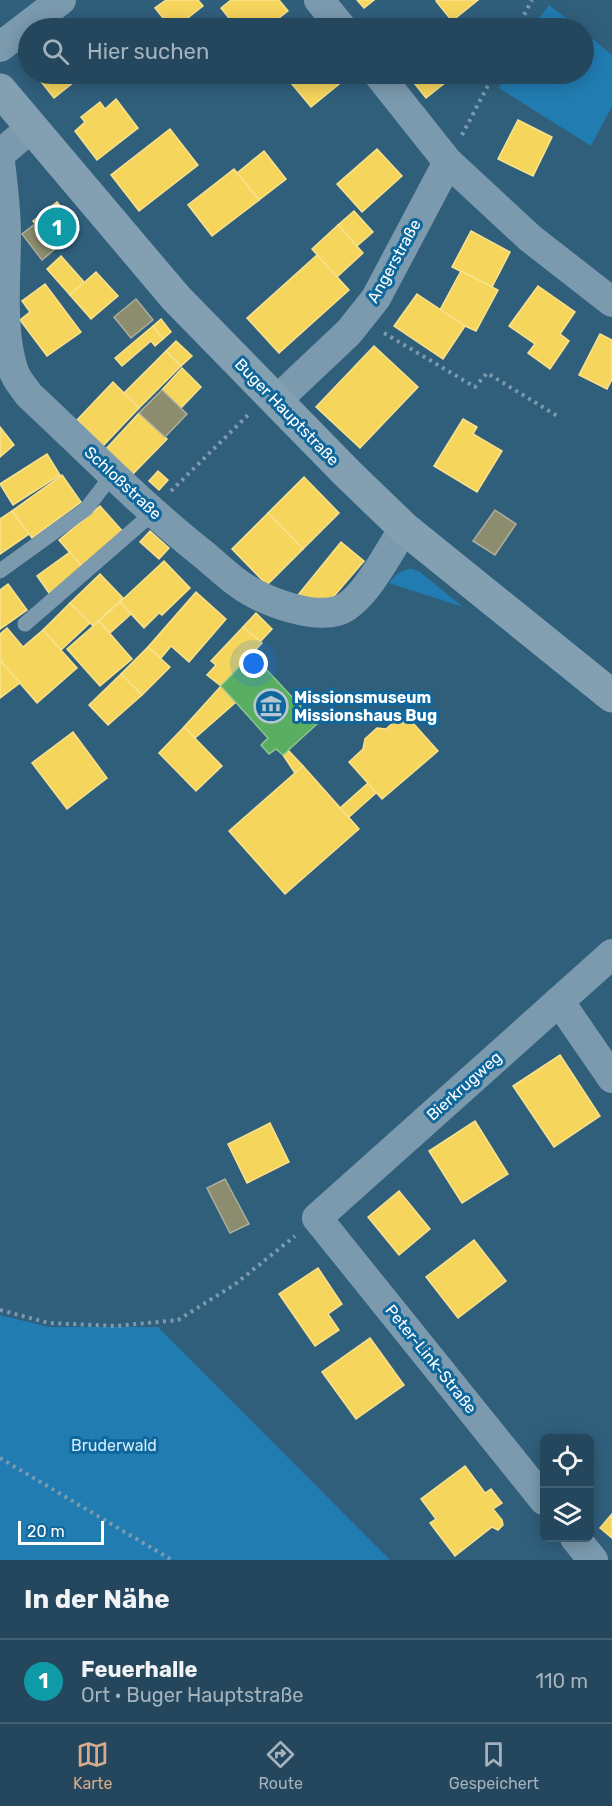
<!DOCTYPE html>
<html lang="de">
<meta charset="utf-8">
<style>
body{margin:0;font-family:Rubik,sans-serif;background:#305166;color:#f1f3f6}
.controls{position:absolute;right:18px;bottom:18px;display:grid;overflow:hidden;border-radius:9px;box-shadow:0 3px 15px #0003}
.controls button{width:54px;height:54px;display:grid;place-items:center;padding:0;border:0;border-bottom:2px solid #415f72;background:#24475d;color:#f1f3f6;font:30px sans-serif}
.scale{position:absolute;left:18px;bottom:15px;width:86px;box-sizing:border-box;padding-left:6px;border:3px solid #fff;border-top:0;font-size:16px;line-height:21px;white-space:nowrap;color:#fff;-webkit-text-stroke:4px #10679c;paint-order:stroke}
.you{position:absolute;left:254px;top:664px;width:21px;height:21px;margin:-15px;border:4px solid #fff;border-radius:50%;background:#1a73e8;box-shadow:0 0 0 9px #1a73e833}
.badge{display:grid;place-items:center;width:39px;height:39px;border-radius:50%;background:#d6ab8b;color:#fff;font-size:20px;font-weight:700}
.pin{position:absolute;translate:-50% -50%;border:3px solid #fff;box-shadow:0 2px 6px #0006}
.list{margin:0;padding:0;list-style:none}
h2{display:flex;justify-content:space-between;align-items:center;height:78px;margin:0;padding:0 24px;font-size:26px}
h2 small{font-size:20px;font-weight:400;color:#a3b2bc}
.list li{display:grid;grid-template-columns:39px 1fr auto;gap:18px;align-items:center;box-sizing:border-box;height:84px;padding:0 24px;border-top:2px solid #415f72}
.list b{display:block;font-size:22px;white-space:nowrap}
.list p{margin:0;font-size:20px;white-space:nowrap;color:#a3b2bc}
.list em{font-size:20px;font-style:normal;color:#a3b2bc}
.icon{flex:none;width:33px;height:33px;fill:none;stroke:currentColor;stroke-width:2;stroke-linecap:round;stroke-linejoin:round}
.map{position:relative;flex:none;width:612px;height:1560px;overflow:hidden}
.search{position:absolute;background:#24475d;box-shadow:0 3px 15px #0003;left:18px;right:18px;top:18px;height:66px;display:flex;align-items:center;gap:15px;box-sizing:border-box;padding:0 21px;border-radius:33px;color:#a3b2bc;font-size:22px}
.sheet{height:162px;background:#24475d}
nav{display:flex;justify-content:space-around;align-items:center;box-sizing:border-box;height:84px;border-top:2px solid #415f72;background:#24475d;font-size:16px;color:#a3b2bc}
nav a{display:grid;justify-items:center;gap:3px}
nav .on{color:#d6ab8b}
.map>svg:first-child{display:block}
.green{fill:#217cb2}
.homes{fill:#f6d55c;stroke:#f9e28d;stroke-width:1.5}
.public{fill:#5aae61;stroke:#8cc690;stroke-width:1.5}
.industry{fill:#8c8c6e;stroke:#aeae9a;stroke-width:1.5}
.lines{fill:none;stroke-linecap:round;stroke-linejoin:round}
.path{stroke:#7b9aae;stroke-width:4;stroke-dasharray:3 4.5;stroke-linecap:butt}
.lane{stroke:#7b9aae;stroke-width:15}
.street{stroke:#7b9aae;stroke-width:30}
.secondary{stroke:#82a0b2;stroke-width:33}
.labels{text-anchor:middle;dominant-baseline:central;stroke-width:6;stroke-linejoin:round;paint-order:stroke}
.street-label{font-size:16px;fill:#fff;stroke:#10679c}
.poi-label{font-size:16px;font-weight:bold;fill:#fff;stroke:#10679c;text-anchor:start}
.park-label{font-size:16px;fill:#ceecfe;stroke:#10679c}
</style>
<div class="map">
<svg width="612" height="1560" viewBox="0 0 612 1560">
<rect width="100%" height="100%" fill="#305f7c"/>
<g class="green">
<polygon points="549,5 579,28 532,28"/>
<polygon points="584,32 612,55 612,106 591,146 499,88 507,74 584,74"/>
<path d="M412,569L420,572L463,607L389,583C396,574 401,570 412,569Z"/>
<polygon points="0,1315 49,1327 158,1327 390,1560 0,1560"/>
</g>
<g class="homes">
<polygon points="166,0 198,0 203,6 175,28 171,28 155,8"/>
<polygon points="231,0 279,0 288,11 266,28 237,28 221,8"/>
<polygon points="357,0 374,0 364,8"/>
<polygon points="438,0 478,0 452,21 436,1"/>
<polygon points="35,74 84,74 54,98"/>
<polygon points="290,74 337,74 343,81 311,107 286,77"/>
<polygon points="407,74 462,74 452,82 450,79 426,98"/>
<polygon points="116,99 138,128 97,160 75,131 85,122 81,117 100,102 105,109"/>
<polygon points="518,120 552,137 533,176 498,159"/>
<polygon points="170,129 198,165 139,211 111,175"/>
<polygon points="377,149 402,176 362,212 337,184"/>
<polygon points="264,151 286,179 259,200 237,173"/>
<polygon points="234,169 259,200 212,236 188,205"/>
<polygon points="57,202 79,230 55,249 33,221"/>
<polygon points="354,211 373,232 357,246 338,225"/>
<polygon points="338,225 363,253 337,277 312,249"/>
<polygon points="471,231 510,252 492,287 452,267"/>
<polygon points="317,255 349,290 279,353 247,318"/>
<polygon points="61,256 84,282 70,295 47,269"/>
<polygon points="461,271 498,290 476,331 465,326 440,310"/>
<polygon points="96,272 118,296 91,319 70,295"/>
<polygon points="45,284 81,332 47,356 20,320 30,312 22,301"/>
<polygon points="538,286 575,312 560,334 569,341 550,369 528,353 535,344 509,326"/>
<polygon points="417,294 465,326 443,359 394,326"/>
<polygon points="161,319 171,332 163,339 153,326"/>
<polygon points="153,326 163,339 155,346 151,341 122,366 115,358"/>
<polygon points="600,334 612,340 612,379 607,389 579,375"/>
<polygon points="176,341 192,356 181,366 166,351"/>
<polygon points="374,346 418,387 360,448 316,407"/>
<polygon points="166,351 181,366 139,408 124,393"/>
<polygon points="182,368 201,387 181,408 162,390"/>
<polygon points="113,382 139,408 103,446 77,420"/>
<polygon points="139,413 167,439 132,475 105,450"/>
<polygon points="463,419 477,427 473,434 502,451 477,492 434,466"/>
<polygon points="0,427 14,445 0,457"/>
<polygon points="47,454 60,475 13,505 0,484"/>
<polygon points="158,471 168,480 159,490 149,481"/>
<polygon points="62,475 81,502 32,538 12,511"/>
<polygon points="304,477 339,513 303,549 268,513"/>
<polygon points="100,506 124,533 83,568 59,540"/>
<polygon points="12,511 29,534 0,554 0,519"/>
<polygon points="268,513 303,549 267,585 232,549"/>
<polygon points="150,531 169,548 159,559 140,542"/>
<polygon points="341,542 364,561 329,602 298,595"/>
<polygon points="70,552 83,568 49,593 37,576"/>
<polygon points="164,561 190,588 162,615 159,613 144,628 120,602"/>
<polygon points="100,574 123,598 93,626 70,603"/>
<polygon points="8,584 27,610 0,629 0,590"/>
<polygon points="196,592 226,619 189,662 171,646 161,658 148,647"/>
<polygon points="120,602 131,614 110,633 99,621"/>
<polygon points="70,603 90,623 61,650 43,630"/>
<polygon points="256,613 272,629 260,642 243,627"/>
<polygon points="99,621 132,659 100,686 67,649"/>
<polygon points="243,627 262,643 221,686 207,675 216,665 211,661"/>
<polygon points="7,628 23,647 43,630 77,668 37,703 0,660 0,634"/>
<polygon points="148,647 170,667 142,695 121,674"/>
<polygon points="0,660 20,683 0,698"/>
<polygon points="121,674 142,695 108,725 89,705"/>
<polygon points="221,686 236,702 195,738 184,727"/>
<polygon points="404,713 438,751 382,799 349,762 363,749 365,739 377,728 386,729"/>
<polygon points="184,727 222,766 196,791 159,753"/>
<polygon points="73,732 107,778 67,809 32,763"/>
<polygon points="288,750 303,766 295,773 283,755"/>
<polygon points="303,766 359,829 285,894 229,831"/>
<polygon points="368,783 376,793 349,817 340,808"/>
<polygon points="560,1055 600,1116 554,1147 513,1086"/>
<polygon points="475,1121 508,1174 462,1203 429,1151"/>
<polygon points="270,1123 289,1162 247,1183 228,1144"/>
<polygon points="399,1191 430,1229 399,1255 368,1217"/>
<polygon points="474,1240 506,1281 458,1318 426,1277"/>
<polygon points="318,1268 342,1304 328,1314 339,1330 315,1346 279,1294"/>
<polygon points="370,1338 404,1385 356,1419 322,1372"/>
<polygon points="465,1466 485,1493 491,1489 502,1503 493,1509 502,1520 503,1525 498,1530 492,1527 455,1556 430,1523 436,1519 421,1499"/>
<polygon points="612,1514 612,1538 600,1528"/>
</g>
<polygon class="public" points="252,654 317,724 283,755 276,749 269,754 261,745 268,738 221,686"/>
<g class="industry">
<polygon points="133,21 139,28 124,28"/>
<polygon points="35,224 55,249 42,260 22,234"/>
<polygon points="136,299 153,320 131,338 114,317"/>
<polygon points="162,390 187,414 165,437 139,413"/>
<polygon points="495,510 516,524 495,555 473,541"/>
<polygon points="225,1179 249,1224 230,1233 207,1188"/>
</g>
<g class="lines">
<g class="path">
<polyline points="517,28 532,0"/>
<polyline points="462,135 494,74"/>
<polyline points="384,333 475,387 487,373 559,417"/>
<polyline points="171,491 249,414"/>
<polyline points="0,1310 49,1323 116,1326 178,1320 234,1285 295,1236"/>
<polyline points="0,1458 172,1560"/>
</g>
<g class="lane">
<polyline points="0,571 86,509 113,474"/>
<polyline points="25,624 154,512"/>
</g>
<g class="street">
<polyline points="319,0 342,28"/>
<polyline points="0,47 61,0"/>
<polyline points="378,74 448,162 530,238 612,302"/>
<polyline points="0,154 31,128"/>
<path d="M0,162C3,186 6,211 6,235C6,278 0,331 14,372C17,380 24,388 29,395C86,448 142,506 203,554C218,566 233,582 250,591C271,603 312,618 337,611C363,604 389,551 404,528"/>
<polyline points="276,401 349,332 376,298 448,162"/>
<polyline points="559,1001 612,1078"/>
<polyline points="544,1500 317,1218 612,954"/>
<polyline points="575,1538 593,1560"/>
</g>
<polyline class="secondary" points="0,90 176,298 347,473 404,528 612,696"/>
</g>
<defs>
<symbol id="museum-ring" viewBox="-11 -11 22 22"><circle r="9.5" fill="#10679c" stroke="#b7c7d1" stroke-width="1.5"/><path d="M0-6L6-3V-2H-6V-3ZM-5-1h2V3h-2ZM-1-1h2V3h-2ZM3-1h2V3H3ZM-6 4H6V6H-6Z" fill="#b7c7d1"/></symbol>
</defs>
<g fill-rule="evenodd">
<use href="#museum-ring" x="252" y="687" width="38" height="38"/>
</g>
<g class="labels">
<g class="street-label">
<text transform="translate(394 261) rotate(-61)">Angerstraße</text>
<text transform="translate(287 412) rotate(46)">Buger Hauptstraße</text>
<text transform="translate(123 483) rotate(43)">Schloßstraße</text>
<text transform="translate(464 1086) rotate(-42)">Bierkrugweg</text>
<text transform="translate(431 1359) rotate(51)">Peter-Link-Straße</text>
</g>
<g class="poi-label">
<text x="294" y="697">Missionsmuseum<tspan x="294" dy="18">Missionshaus Bug</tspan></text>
</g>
<g class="park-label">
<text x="114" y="1445">Bruderwald</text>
</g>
</g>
</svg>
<div class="controls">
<button><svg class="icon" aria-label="locate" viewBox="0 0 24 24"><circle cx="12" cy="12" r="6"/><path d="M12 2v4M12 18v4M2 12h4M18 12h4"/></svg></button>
<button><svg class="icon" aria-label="layers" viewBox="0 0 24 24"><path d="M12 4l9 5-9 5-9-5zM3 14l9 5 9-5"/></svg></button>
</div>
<div class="scale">20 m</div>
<div class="you"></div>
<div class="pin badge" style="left:57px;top:227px;background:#0f9aa8">1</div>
<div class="search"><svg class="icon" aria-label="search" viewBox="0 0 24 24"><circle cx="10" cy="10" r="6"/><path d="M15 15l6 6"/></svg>Hier suchen</div>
</div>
<section class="sheet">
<h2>In der Nähe<small></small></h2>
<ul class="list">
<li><span class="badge" style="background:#0f9aa8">1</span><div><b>Feuerhalle</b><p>Ort · Buger Hauptstraße</p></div><em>110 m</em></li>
</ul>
</section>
<nav>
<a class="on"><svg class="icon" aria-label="map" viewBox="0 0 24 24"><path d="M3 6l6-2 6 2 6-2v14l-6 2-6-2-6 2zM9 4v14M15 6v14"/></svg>Karte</a>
<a><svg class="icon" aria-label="directions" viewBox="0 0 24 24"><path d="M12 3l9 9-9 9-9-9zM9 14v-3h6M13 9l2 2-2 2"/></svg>Route</a>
<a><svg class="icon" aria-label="saved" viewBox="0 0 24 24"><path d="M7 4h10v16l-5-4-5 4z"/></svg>Gespeichert</a>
</nav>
